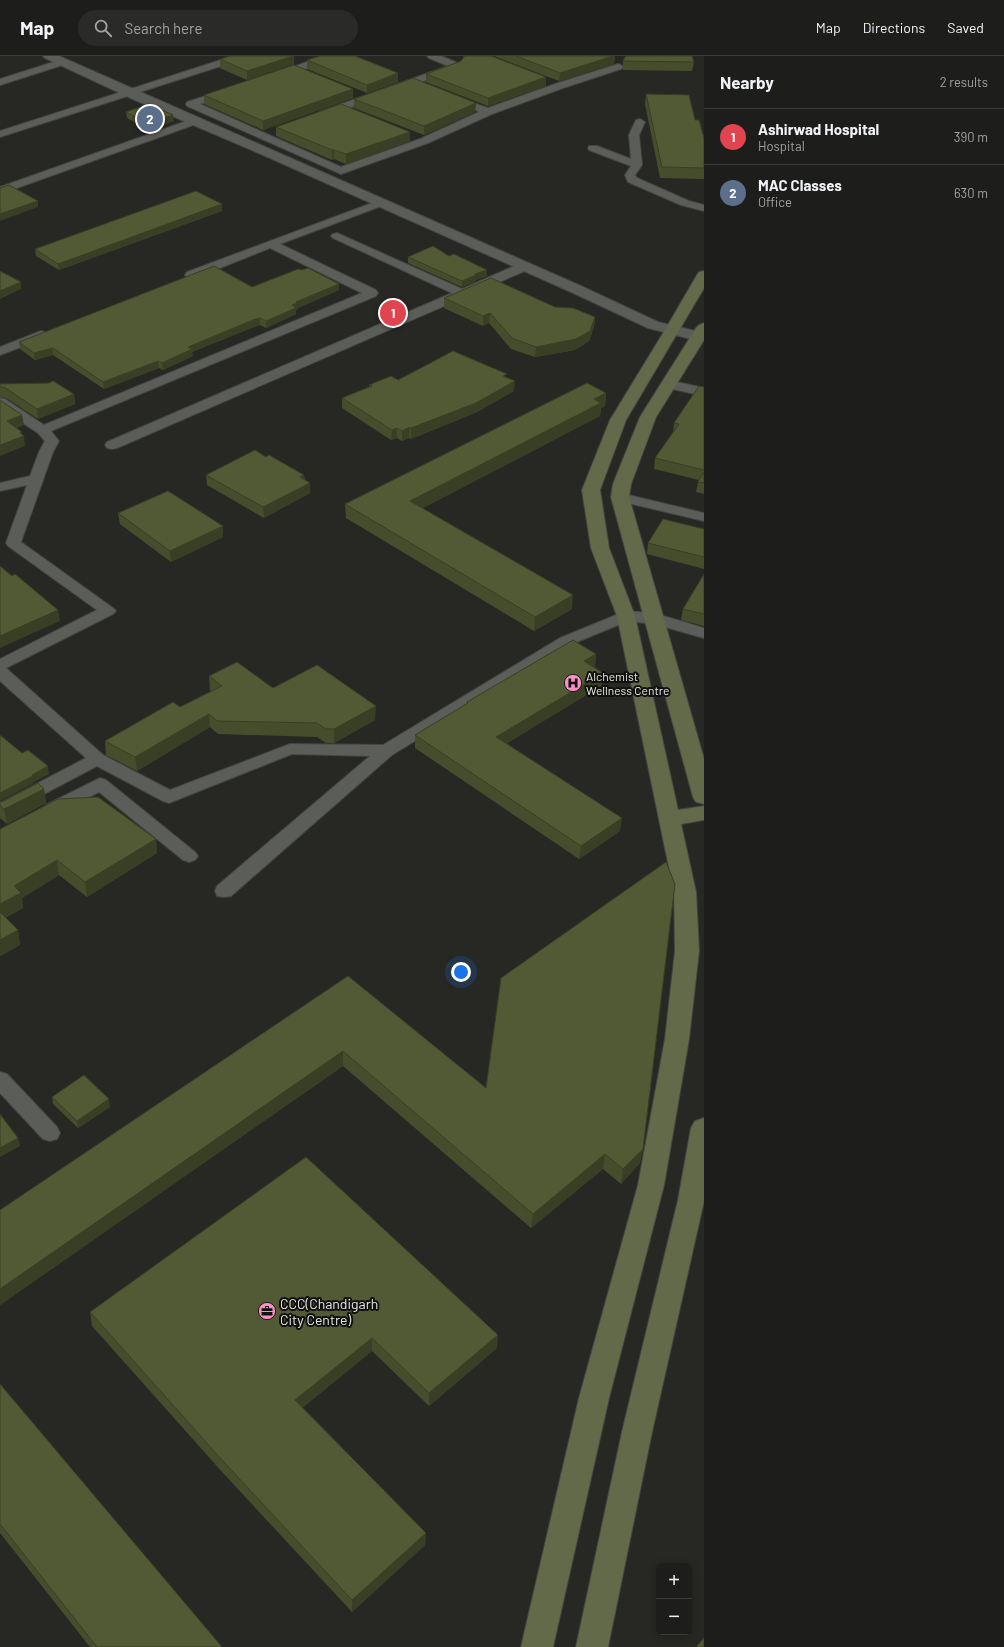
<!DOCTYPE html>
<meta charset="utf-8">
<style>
body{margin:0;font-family:Barlow,sans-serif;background:#2a2b28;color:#f1f3f6}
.controls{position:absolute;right:12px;bottom:12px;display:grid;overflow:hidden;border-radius:6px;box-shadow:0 2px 10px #0003}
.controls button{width:36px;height:36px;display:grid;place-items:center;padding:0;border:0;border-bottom:1px solid #3b3c3a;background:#1d1e1b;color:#f1f3f6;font:20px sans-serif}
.you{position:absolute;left:461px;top:916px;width:14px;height:14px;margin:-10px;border:3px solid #fff;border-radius:50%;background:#1a73e8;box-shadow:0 0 0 6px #1a73e833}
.badge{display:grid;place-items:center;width:26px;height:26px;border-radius:50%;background:#fa8fc6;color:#fff;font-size:13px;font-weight:700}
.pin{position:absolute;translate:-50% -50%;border:2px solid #fff;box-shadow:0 1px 4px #0006}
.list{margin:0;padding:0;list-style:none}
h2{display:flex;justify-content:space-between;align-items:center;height:52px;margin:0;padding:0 16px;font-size:17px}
h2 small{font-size:13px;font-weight:400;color:#a0a2a3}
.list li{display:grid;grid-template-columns:26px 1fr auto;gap:12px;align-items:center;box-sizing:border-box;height:56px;padding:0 16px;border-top:1px solid #3b3c3a}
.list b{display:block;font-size:15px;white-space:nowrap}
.list p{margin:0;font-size:13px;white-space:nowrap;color:#a0a2a3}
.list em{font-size:13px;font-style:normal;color:#a0a2a3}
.icon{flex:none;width:22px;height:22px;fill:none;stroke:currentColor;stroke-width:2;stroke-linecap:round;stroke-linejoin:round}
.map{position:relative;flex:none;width:704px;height:1591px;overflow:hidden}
header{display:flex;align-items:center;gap:24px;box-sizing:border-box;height:56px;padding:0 20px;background:#1d1e1b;border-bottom:1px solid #3b3c3a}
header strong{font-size:19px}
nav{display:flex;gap:22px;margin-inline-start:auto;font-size:14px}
.search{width:280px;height:36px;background:#2a2b28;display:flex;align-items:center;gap:10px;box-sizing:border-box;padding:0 14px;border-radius:22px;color:#a0a2a3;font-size:15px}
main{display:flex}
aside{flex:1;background:#1d1e1b}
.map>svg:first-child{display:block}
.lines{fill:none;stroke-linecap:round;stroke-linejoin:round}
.minor-casing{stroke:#444541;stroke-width:2}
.tertiary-casing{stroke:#444541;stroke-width:2}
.secondary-casing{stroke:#444541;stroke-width:2}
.minor{fill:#5b5d58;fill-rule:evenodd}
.tertiary{fill:#5b5d58;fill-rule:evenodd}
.secondary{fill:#636a4a;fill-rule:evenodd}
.wall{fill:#464d2d}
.shaded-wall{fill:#393f24}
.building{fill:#515a34;stroke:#393f24}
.labels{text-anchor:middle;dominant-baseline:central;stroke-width:4;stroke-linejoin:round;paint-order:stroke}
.poi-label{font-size:12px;fill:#e7e8e5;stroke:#10110f;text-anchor:start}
.near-poi-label{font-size:14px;fill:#e7e8e5;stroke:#10110f;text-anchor:start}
</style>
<header>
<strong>Map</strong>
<div class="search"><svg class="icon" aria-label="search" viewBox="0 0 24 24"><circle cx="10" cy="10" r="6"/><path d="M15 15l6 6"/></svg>Search here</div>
<nav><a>Map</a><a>Directions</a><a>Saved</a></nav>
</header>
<main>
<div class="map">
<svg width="704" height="1591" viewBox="0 0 704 1591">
<rect width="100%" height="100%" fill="#272824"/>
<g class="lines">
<defs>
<g id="minor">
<polygon points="233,0 248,0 246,2 0,81 0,75"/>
<polygon points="323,0 337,0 335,2 280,22 277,23 272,20 274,18"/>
<polygon points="427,0 441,0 460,8 462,10 460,12 327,60 319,60 318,58 319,56 448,10 429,2"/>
<polygon points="63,3 66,4 68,6 66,8 0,29 0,23"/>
<polygon points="618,8 621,9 623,11 621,13 563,32 492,58 428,87 341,118 187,50 186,48 187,46 224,34 232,34 233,36 232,38 200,48 341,111 420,83 479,56 471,51 472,49 476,48 488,52 555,28"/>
<polygon points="195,62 199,63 200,65 199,67 0,138 0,131"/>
<polygon points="640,63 645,66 639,79 642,109 635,119 637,122 689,145 704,149 704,155 681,149 628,126 625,119 631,110 589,94 588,92 589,90 597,90 631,103 629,79 636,64"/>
<path d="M380,144L386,147L384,149L280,188L376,234L378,237L376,240L51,375L59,385L53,396L21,486L113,552L116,555L113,558L6,612L103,699L170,734L290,688L383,689L560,582L621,557C643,551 682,566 704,572V582L654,568L628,565L572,588L392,699L231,840L224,841L217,840L215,835L217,830L370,700L292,698L169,747L163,745L97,710L6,758L0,760V747L86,702L0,625V603L97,554L8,490L6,487L27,429L0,435V427L30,420L39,396L45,385L38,377L0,352V342L5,343L44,369L362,237L270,192L195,222H187L185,219L187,216Z"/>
<polygon points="337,177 462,233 519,208 527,208 529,211 527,214 117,392 112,393 107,392 105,389 107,386 452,237 333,182 331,180 333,178"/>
<polygon points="41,275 45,276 47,279 45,282 0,299 0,291"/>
<polygon points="668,324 704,332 704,340 663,331 661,328 663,325"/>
<polygon points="620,437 704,457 704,465 615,444 613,441 615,438"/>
<polygon points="100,722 106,724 195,796 198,800 195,804 189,806 183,804 99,736 58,757 52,759 46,757 43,753 46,749"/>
<polygon points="0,1016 7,1018 57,1071 60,1077 57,1083 50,1085 43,1083 0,1037"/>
</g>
<polygon id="tertiary" points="43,0 59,0 581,230 658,266 704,277 704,283 699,285 648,272 571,236 263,99 137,45 45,2"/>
<g id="secondary">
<polygon points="704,215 704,232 626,364 600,434 609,492 635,560 678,754 704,750 704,764 681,768 696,836 699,895 689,983 664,1129 609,1342 553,1591 521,1591 579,1342 638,1129 665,983 675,895 674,836 617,560 591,492 582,434 610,364 665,274 697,219 699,216"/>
<polygon points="704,267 704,284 656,361 631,428 629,441 704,703 704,748 696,746 693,741 611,441 613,428 640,361 696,272 699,269"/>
<polygon points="704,1062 704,1145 652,1376 608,1591 576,1591 622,1376 678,1144 691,1072 695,1065"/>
</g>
</defs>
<use href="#minor" class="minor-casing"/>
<use href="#tertiary" class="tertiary-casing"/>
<use href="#secondary" class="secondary-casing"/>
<use href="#minor" class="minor"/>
<use href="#tertiary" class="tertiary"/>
<use href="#secondary" class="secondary"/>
</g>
<g class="wall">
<polygon points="230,0 294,0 294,8 247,24 220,12 220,3"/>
<polygon points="463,0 491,0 546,21 546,30 488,50 426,26 426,18 461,5 464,1"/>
<polygon points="494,0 615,0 614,8 559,25"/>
<polygon points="307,4 398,17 398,26 367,37 307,13"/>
<polygon points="623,5 694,6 692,15 623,14"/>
<polygon points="646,38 704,82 704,123 660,122 645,48"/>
<polygon points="204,39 353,42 263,74 204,48"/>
<polygon points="354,43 476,47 475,56 424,79 354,52"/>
<polygon points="126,56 174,65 149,74 127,62"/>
<polygon points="276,71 410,85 346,108 334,103 332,104 276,80"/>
<polygon points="222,155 59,214 36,200 35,193"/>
<polygon points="449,200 487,214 487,220 476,224 476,225 462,231 408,207 408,201"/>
<polygon points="252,231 339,234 298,252 298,253 296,254 296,258 266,272 260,269 253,271 192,296 193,300 163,314 159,312 104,333 53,299 35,304 20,293 19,286"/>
<polygon points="444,242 555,251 595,261 594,271 589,285 575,294 535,301 511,293 489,267 483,270 444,252"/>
<polygon points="507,322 514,335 475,357 411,383 409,382 402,385 397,382 391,384 342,352 342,342 369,331 369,329 398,324"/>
<polygon points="0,328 74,338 75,348 38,363 6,342 0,341"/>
<polygon points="704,331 704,438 696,436 698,426 699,424 654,413 655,402 673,376 674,367"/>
<polygon points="606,337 605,350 601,352 600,360 422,452 572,553 534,575 346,462 345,448"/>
<polygon points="266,401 304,419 305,424 310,437 264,462 207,429 206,419"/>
<polygon points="118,457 223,470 223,481 171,506 120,468"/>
<polygon points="704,473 704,513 647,498 648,487"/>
<polygon points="704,518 704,570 681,564 683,553"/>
<polygon points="596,598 595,611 594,611 603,617 601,630 507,687 620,775 579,803 415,692 415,679 466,648 467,646"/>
<polygon points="209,620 273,632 375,664 334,687 326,687 317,681 218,678 210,671 137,715 106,699 105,685 180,651 211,635 210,634"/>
<polygon points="44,733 46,747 7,768 0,762 0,746"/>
<polygon points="0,773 156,783 157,797 87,841 59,819 22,842 23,852 5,862 18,874 20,889 0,900"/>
<polygon points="348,920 486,1032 640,1107 621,1128 603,1113 531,1172 343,1010 0,1249 0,1154"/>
<polygon points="52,1041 110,1051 78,1072 53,1048"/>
<polygon points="90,1256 497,1292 429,1350 372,1295 302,1352 426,1477 425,1489 352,1556 223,1417 92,1270"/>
<polygon points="0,1328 222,1591 90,1591 0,1477"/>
</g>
<g class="shaded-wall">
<polygon points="293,0 294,0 294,8 247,24 247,15"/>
<polygon points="613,0 615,0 614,8 559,25 560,17"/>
<polygon points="398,17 398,26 367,37 367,29"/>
<polygon points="546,21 546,30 488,50 488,42"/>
<polygon points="353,33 353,42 263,74 263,65"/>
<polygon points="476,47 475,56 424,79 424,70"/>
<polygon points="173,59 174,65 149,74 148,67"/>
<polygon points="410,76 410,85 346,108 346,98"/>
<polygon points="332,94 334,94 334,103 332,104"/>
<polygon points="38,145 38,151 0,165 0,158"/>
<polygon points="222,148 222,155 59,214 58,208"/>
<polygon points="487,214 487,220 476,224 476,225 462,231 462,225 475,218"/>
<polygon points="21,226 21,233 0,243 0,235"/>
<polygon points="339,228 339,234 298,252 298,253 296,254 296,258 266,272 266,265 292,249 296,246"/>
<polygon points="490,257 489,267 483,270 483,260"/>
<polygon points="595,261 594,271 589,285 575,294 535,301 536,291"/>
<polygon points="260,262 260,269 192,296 193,300 163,314 162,307 188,291"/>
<polygon points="53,292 53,299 35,304 34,297"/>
<polygon points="158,305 159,312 104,333 103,326"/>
<polygon points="515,325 514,335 475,357 411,383 411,372"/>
<polygon points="606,337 605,350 601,352 600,360 410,459 410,445"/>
<polygon points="74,338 75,348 38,363 37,353"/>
<polygon points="22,359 24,369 9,376 7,365"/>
<polygon points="410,371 409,382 402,385 402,375"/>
<polygon points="397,372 397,382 391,384 392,374"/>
<polygon points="22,376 23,380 24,380 25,390 0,400 0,389"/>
<polygon points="304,419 305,429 310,427 310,437 264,462 263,451 300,421"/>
<polygon points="223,470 223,481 171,506 170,495"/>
<polygon points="573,539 572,553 534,575 535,561"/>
<polygon points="58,554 60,565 0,592 0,580"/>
<polygon points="596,598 595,611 582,618 584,605"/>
<polygon points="603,617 601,630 496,694 496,681"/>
<polygon points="376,650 375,664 334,687 334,673"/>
<polygon points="209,658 210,671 137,715 135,701"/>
<polygon points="48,710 49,718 34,726 34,727 0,745 0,737"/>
<polygon points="44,733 46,747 7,768 4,753"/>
<polygon points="622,762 620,775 579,803 581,790"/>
<polygon points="156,783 157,797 87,841 85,826"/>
<polygon points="57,804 59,819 22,842 23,852 0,865 0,848 14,830"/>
<polygon points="18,874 20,889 0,900 0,884"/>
<polygon points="343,995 343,1010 0,1249 0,1233"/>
<polygon points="109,1043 110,1051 78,1072 77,1065"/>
<polygon points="18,1082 20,1090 0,1101 0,1092"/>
<polygon points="643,1093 640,1107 621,1128 623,1113"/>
<polygon points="605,1098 603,1113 531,1172 533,1158"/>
<polygon points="498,1279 497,1292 429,1350 429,1337"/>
<polygon points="372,1282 372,1295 295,1357 295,1344"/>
<polygon points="426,1477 425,1489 352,1556 352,1544"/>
</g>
<g class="building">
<polygon points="230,0 293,0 247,15 220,3"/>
<polygon points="320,0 355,0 398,17 367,29 307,4"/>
<polygon points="466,0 491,0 546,21 488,42 426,18 461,5 464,1"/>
<polygon points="516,0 613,0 560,17"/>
<polygon points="628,0 692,0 694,6 623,5 625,1"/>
<polygon points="294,9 353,33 263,65 204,39"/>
<polygon points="413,22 476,47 424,70 354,43"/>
<polygon points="646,38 689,39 695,64 699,64 704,82 704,112 662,111"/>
<polygon points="148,48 173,59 148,67 126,56"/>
<polygon points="341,48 410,76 346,98 334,94 332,94 276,71"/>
<polygon points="9,129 38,145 0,158 0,132"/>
<polygon points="196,135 222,148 58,208 35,193"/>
<polygon points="433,190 449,200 454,198 487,214 475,218 476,219 462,225 408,201"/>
<polygon points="214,210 252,231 298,213 302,214 308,212 339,228 296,246 298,247 292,249 296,252 266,265 260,262 253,264 188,291 192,293 162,307 158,305 103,326 53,292 34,297 19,286"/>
<polygon points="0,215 21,226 0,235"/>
<polygon points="491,222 555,251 573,252 595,261 590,275 576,283 536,291 512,282 490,257 483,260 444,242"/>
<polygon points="453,295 507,318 503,320 515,325 476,347 411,372 410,371 402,375 397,372 392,374 342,342 372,330 369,329 391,320 398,324"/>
<polygon points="53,325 74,338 37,353 4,331 0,331 0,328 49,327"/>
<polygon points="587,327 606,337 594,343 601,347 410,445 573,539 535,561 345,448"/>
<polygon points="699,330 704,331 704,414 655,402 679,368 674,367"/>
<polygon points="0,344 22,359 7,365 22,376 20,377 24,380 0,389"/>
<polygon points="255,394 266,401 269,399 304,419 300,421 310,427 263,451 206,419"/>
<polygon points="704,416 704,427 698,426"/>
<polygon points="168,435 223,470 170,495 118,457"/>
<polygon points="663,463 704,473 704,501 648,487"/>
<polygon points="0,510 12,520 15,518 58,554 0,580"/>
<polygon points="704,518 704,558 683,553"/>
<polygon points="573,584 596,598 584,605 603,617 496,681 622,762 581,790 415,679 468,647 467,646"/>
<polygon points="237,606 273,632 317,609 376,650 334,673 326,673 317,667 217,665 209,658 135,701 105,685 173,646 180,651 222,630 209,620"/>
<polygon points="0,679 22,697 28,694 48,710 32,719 33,720 0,737"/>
<polygon points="38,727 44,733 4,753 0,750 0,746 4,745"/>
<polygon points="98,741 156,783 85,826 57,804 14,830 21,837 0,848 0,773 58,743"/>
<polygon points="666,806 675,828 643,1093 623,1113 605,1098 533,1158 343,995 0,1233 0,1154 348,920 486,1032 501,922"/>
<polygon points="0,856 18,874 0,884"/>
<polygon points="84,1019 109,1043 77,1065 52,1041"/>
<polygon points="0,1058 18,1082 0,1092"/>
<polygon points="306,1101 498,1279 429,1337 372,1282 295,1344 426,1477 352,1544 222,1404 90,1256"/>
<polygon points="0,1328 222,1591 97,1591 0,1468"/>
<polygon points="704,1582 704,1591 696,1591"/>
</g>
<defs>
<symbol id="hospital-disc" viewBox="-11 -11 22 22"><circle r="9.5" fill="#fa8fc6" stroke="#10110f"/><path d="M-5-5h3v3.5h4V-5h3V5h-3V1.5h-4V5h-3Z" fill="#111"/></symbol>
<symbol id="office-disc" viewBox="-11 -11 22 22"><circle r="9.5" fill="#fa8fc6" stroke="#10110f"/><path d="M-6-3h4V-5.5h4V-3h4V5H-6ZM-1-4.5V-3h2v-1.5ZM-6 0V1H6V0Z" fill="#111"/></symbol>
</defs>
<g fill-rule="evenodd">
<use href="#hospital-disc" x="563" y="617" width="20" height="20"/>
<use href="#office-disc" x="257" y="1245" width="20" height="20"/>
</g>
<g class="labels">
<g class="poi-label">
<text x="586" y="620">Alchemist<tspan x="586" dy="14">Wellness Centre</tspan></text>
</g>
<g class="near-poi-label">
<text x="280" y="1247">CCC(Chandigarh<tspan x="280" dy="16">City Centre)</tspan></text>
</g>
</g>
</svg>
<div class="controls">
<button>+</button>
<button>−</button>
</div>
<div class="you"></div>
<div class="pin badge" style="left:393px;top:257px;background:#e0444e">1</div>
<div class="pin badge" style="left:150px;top:63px;background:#5c6f8a">2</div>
</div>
<aside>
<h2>Nearby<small>2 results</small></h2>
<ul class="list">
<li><span class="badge" style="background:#e0444e">1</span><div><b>Ashirwad Hospital</b><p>Hospital</p></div><em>390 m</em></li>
<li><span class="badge" style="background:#5c6f8a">2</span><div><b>MAC Classes</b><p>Office</p></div><em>630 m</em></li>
</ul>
</aside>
</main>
